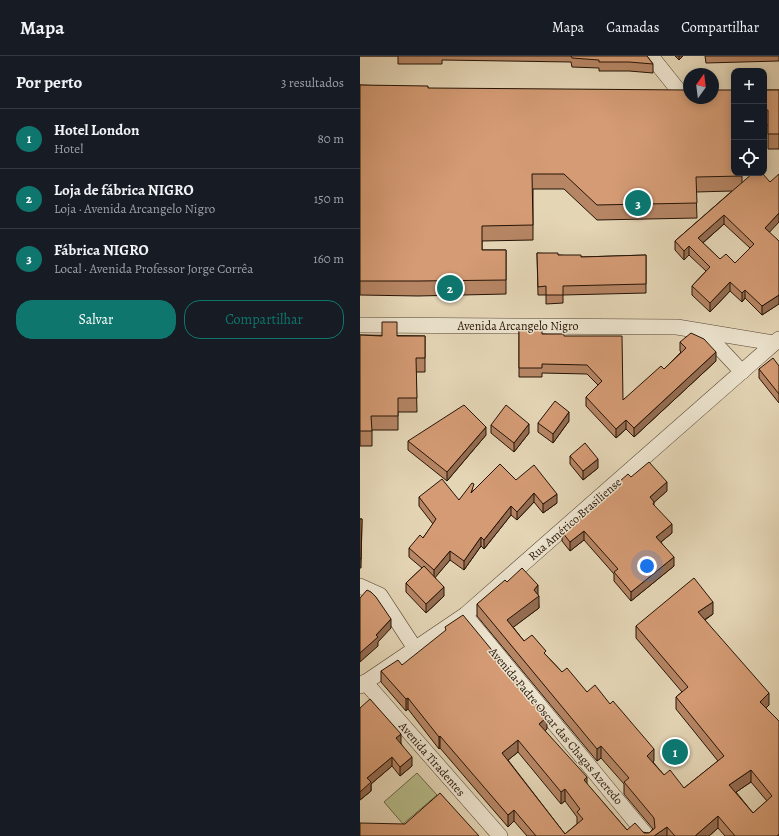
<!DOCTYPE html>
<html lang="pt">
<meta charset="utf-8">
<style>
body{margin:0;font-family:Alegreya,serif;background:#242831;color:#f1f3f6}
.controls{position:absolute;right:12px;top:12px;display:grid;overflow:hidden;border-radius:8px;box-shadow:0 2px 10px #0003}
.controls button{width:36px;height:36px;display:grid;place-items:center;padding:0;border:0;border-bottom:1px solid #363941;background:#171b24;color:#f1f3f6;font:20px sans-serif}
.compass{position:absolute;left:323px;top:12px;width:36px;height:36px;border-radius:50%;background:#171b24;box-shadow:0 2px 10px #0003;rotate:14deg}
.you{position:absolute;left:287px;top:510px;width:14px;height:14px;margin:-10px;border:3px solid #fff;border-radius:50%;background:#1a73e8;box-shadow:0 0 0 6px #1a73e833}
.badge{display:grid;place-items:center;width:26px;height:26px;border-radius:50%;background:#0f766e;color:#fff;font-size:13px;font-weight:700}
.pin{position:absolute;translate:-50% -50%;border:2px solid #fff;box-shadow:0 1px 4px #0006}
.list{margin:0;padding:0;list-style:none}
h2{display:flex;justify-content:space-between;align-items:center;height:52px;margin:0;padding:0 16px;font-size:17px}
h2 small{font-size:13px;font-weight:400;color:#9ea1a6}
.list li{display:grid;grid-template-columns:26px 1fr auto;gap:12px;align-items:center;box-sizing:border-box;height:60px;padding:0 16px;border-top:1px solid #363941}
.list b{display:block;font-size:15px;white-space:nowrap}
.list p{margin:0;font-size:13px;white-space:nowrap;color:#9ea1a6}
.list em{font-size:13px;font-style:normal;color:#9ea1a6}
.actions{display:flex;gap:8px;padding:12px 16px}
.actions a{flex:1;padding:9px 0;border:1px solid #0f766e;border-radius:16px;text-align:center;font-size:14px;color:#0f766e}
.actions .main{background:#0f766e;color:#fff}
.icon{flex:none;width:22px;height:22px;fill:none;stroke:currentColor;stroke-width:2;stroke-linecap:round;stroke-linejoin:round}
.map{position:relative;flex:none;width:419px;height:780px;overflow:hidden}
header{display:flex;align-items:center;gap:24px;box-sizing:border-box;height:56px;padding:0 20px;background:#171b24;border-bottom:1px solid #363941}
header strong{font-size:19px}
nav{display:flex;gap:22px;margin-inline-start:auto;font-size:14px}
main{display:flex}
aside{flex:1;background:#171b24}
.map>svg:first-child{display:block}
.green{fill:#b7bc8b;stroke:#6e6848}
.lines{fill:none;stroke-linecap:round;stroke-linejoin:round}
.street-casing{stroke:#554431;stroke-width:16}
.street{stroke:#ede4cf;stroke-width:15}
.wall{fill:#b68564;stroke:#251305;fill-rule:evenodd}
.shaded-wall{fill:#946c51;stroke:#251305}
.building{fill:#d49b74;stroke:#251305;fill-rule:evenodd}
.labels{text-anchor:middle;dominant-baseline:central;stroke-width:3;stroke-linejoin:round;paint-order:stroke}
.street-label{font-size:12px;fill:#251305;stroke:#ede4cf}
</style>
<header>
<strong>Mapa</strong>
<nav><a>Mapa</a><a>Camadas</a><a>Compartilhar</a></nav>
</header>
<main>
<aside>
<h2>Por perto<small>3 resultados</small></h2>
<ul class="list">
<li><span class="badge">1</span><div><b>Hotel London</b><p>Hotel</p></div><em>80 m</em></li>
<li><span class="badge">2</span><div><b>Loja de fábrica NIGRO</b><p>Loja · Avenida Arcangelo Nigro</p></div><em>150 m</em></li>
<li><span class="badge">3</span><div><b>Fábrica NIGRO</b><p>Local · Avenida Professor Jorge Corrêa</p></div><em>160 m</em></li>
</ul>
<div class="actions"><a class="main">Salvar</a><a>Compartilhar</a></div>
</aside>
<div class="map">
<svg width="419" height="780" viewBox="0 0 419 780">
<rect width="100%" height="100%" fill="#e4d5b5"/>
<filter id="stains"><feTurbulence type="fractalNoise" baseFrequency=".005" numOctaves="4"/><feColorMatrix values="0 0 0 0 .2 0 0 0 0 .09 0 0 0 0 .02 0 0 0 .5 -.17"/></filter>
<radialGradient id="worn" r=".72"><stop offset=".6" stop-color="#630" stop-opacity="0"/><stop offset="1" stop-color="#630" stop-opacity=".3"/></radialGradient>
<polygon class="green" points="57,717 77,739 43,768 24,746"/>
<g class="lines">
<defs>
<g id="street">
<polyline points="291,0 323,40"/>
<polyline points="0,269 317,271 414,287"/>
<polyline points="338,280 354,286 382,316"/>
<polyline points="0,530 20,539 56,594"/>
<polyline points="105,559 287,780"/>
<polyline points="5,626 140,780"/>
<polyline points="0,630 105,559 419,283"/>
</g>
</defs>
<use href="#street" class="street-casing"/>
<use href="#street" class="street"/>
</g>
<g class="wall">
<polygon points="0,0 287,0 293,8 293,17 269,15 239,15 239,12 212,11 211,6 82,4 82,8 38,8 38,0"/>
<polygon points="315,0 323,0 319,4"/>
<polygon points="345,0 419,0 419,5 346,7"/>
<path d="M0,29L68,32L382,117V127L409,176L417,249L402,259L385,242L382,246L370,235L350,256L332,239V230L346,215L329,199L324,204L315,194V185L372,135L336,136L337,162L237,164L204,133H173V184L122,185V194H146V238L58,240L0,239ZM364,168L390,192L375,207L360,203L343,187Z"/>
<polygon points="404,34 419,34 419,93 408,93 408,69 404,69"/>
<polygon points="177,197 221,201 286,199 286,237 203,239 203,247 186,248 186,239 178,239"/>
<polygon points="159,273 182,278 204,280 263,344 304,313 321,296 320,295 320,286 356,305 274,381 266,373 256,382 226,350 226,341 238,329 227,318 182,317 182,321 159,321"/>
<polygon points="0,279 65,280 65,316 56,316 57,356 38,356 38,374 12,374 12,390 0,390"/>
<polygon points="419,310 419,347 399,322 399,313"/>
<polygon points="209,365 193,387 178,376 178,367"/>
<polygon points="131,369 169,377 154,396 131,377"/>
<polygon points="126,379 87,425 48,394 48,385"/>
<polygon points="210,400 238,412 223,424 210,408"/>
<polygon points="271,421 307,435 294,446 294,450 312,477 301,486 314,510 271,545 254,525 254,518 224,484 210,495 202,485 202,476"/>
<polygon points="156,424 197,447 183,457 174,446 157,464 151,459 124,493 121,490 104,514 90,504 75,521 84,540 66,557 46,536 46,527 62,512 49,501 49,492 63,482 73,468 59,450 59,441 99,444 114,434"/>
<polygon points="0,463 2,463 1,512 0,512"/>
<path d="M147,526L178,539L179,552L153,571L164,585L186,599L202,616L227,636L294,705L293,706L304,719L324,732L358,705L316,653V641L322,636L276,582V570L353,558L345,564L409,649L406,652L419,780H365L358,772L349,780H167L154,765L148,771L80,692L79,693L48,653L46,655L21,626V615L42,609L187,673L185,675L227,728L267,774L289,777L293,773L264,738V728L241,702L237,705L117,560V548ZM158,696L201,748L205,745L217,761V768L205,778L148,704ZM391,726L407,745L393,757L376,736Z"/>
<polygon points="0,652 41,687 52,710 40,720 32,710 11,728 11,735 0,744"/>
</g>
<g class="shaded-wall">
<polygon points="319,0 323,0 319,4"/>
<polygon points="419,157 419,166 405,181 405,172"/>
<polygon points="364,159 364,168 338,191 338,182"/>
<polygon points="329,190 329,199 324,204 324,195"/>
<polygon points="370,226 370,235 350,256 350,247"/>
<polygon points="385,234 385,242 382,246 382,237"/>
<polygon points="419,239 419,248 402,259 402,250"/>
<polygon points="356,296 356,305 274,381 274,372"/>
<polygon points="209,356 209,365 193,387 193,378"/>
<polygon points="266,364 266,373 256,382 256,373"/>
<polygon points="169,368 169,377 154,396 154,387"/>
<polygon points="126,371 126,379 87,425 87,416"/>
<polygon points="238,403 238,412 223,424 223,415"/>
<polygon points="307,426 307,435 290,450 290,441"/>
<polygon points="174,437 174,446 157,464 157,456"/>
<polygon points="197,438 197,447 183,457 183,448"/>
<polygon points="151,450 151,459 124,493 124,484"/>
<polygon points="312,468 312,477 296,490 296,481"/>
<polygon points="224,475 224,484 210,495 210,486"/>
<polygon points="121,481 121,490 104,514 104,505"/>
<polygon points="90,495 90,504 74,523 74,514"/>
<polygon points="314,501 314,510 271,545 271,536"/>
<polygon points="178,529 178,541 179,540 179,552 147,576 147,564 174,534"/>
<polygon points="84,531 84,540 66,557 66,548"/>
<polygon points="353,546 353,558 338,568 338,556"/>
<polygon points="31,563 31,572 18,586 18,590 0,606 0,597"/>
<polygon points="409,637 409,649 400,658 400,646"/>
<polygon points="48,642 48,653 46,655 46,643"/>
<polygon points="187,661 187,673 179,680 179,668"/>
<polygon points="41,678 41,687 36,691 36,682"/>
<polygon points="80,680 80,692 79,693 79,681"/>
<polygon points="158,684 158,696 142,709 142,697"/>
<polygon points="241,690 241,702 237,705 237,693"/>
<polygon points="294,693 294,705 287,711 287,700"/>
<polygon points="32,701 32,710 11,728 11,735 0,744 0,736 7,722"/>
<polygon points="52,701 52,710 40,720 40,711"/>
<polygon points="391,714 391,726 369,741 369,729"/>
<polygon points="227,721 227,733 224,724"/>
<polygon points="205,733 205,745 201,748 201,736"/>
<polygon points="154,754 154,765 148,771 148,759"/>
<polygon points="358,760 358,772 349,780 335,780"/>
<polygon points="307,771 307,780 294,780"/>
</g>
<g class="building">
<polygon points="211,0 287,0 293,8 269,6 239,6 239,4 212,2"/>
<polygon points="0,29 68,30 68,32 329,34 329,42 353,42 353,34 374,34 374,117 382,117 382,120 336,121 337,147 237,149 204,118 172,118 173,169 122,170 122,194 146,194 146,224 58,225 0,225"/>
<polygon points="404,34 419,34 419,78 408,78 408,54 404,54"/>
<path d="M393,117H402L410,126L419,118V157L405,172L419,185V239L402,250L385,234L382,237L370,226L350,247L332,230L350,211L329,190L324,195L315,185ZM364,159L394,188L375,207L366,198L360,203L338,182Z"/>
<polygon points="177,197 198,197 198,199 221,199 221,201 286,199 286,228 203,230 203,239 186,239 186,230 178,231"/>
<polygon points="22,266 37,266 37,280 65,280 65,302 56,302 57,342 38,342 38,360 11,360 12,375 0,375 0,279 22,280"/>
<polygon points="159,273 182,273 182,278 204,278 204,280 262,280 263,344 301,310 304,313 326,292 320,286 331,277 344,283 356,296 274,372 266,364 256,373 226,341 242,325 227,309 182,308 182,312 159,312"/>
<polygon points="413,302 419,310 419,338 399,313"/>
<polygon points="195,345 209,356 193,378 178,367"/>
<polygon points="104,349 126,371 87,416 48,385"/>
<polygon points="146,349 169,368 154,387 131,369"/>
<polygon points="225,387 238,403 223,415 210,400"/>
<polygon points="289,406 307,426 290,441 294,446 293,448 312,468 296,481 314,501 271,536 254,516 258,513 224,475 210,486 202,476 268,418 271,421"/>
<polygon points="140,408 156,424 174,409 197,438 183,448 174,437 157,456 151,450 124,484 121,481 104,505 90,495 74,514 49,492 60,479 63,482 76,463 59,441 82,423 99,444 112,427 114,428 111,437"/>
<polygon points="0,463 2,463 1,503 0,503"/>
<polygon points="64,510 84,531 66,548 46,527"/>
<path d="M162,512L178,529L174,534L179,540L147,564L164,585L172,579L186,595L184,597L202,616L207,612L227,636L235,629L250,648L253,645L294,693L287,700L304,719L310,714L324,732L364,700L316,641L328,631L276,570L334,522L353,546L338,556L409,637L400,646L419,665V778L417,780H375L358,760L335,780H315L307,771L294,780H176L154,754L148,759L80,680L79,681L48,642L46,643L21,615L38,604L42,609L86,574L85,571L103,559L187,661L179,668L227,721L224,724L267,774L275,767L284,777H289L295,772L294,762L264,726L269,722L241,690L237,693L117,548L145,524L147,526ZM158,684L201,736L205,733L220,753L217,756L223,763L205,778L142,697ZM391,714L412,740L393,757L369,729Z"/>
<polygon points="7,534 11,536 16,541 31,563 16,579 18,581 0,597 0,542"/>
<polygon points="10,643 41,678 36,682 52,701 40,711 32,701 7,722 11,726 0,736 0,652"/>
<polygon points="80,737 119,780 0,780 0,767 45,768"/>
</g>
<g class="labels">
<g class="street-label">
<text x="158" y="270">Avenida Arcangelo Nigro</text>
<text transform="translate(215 463) rotate(-41)">Rua Américo Brasiliense</text>
<text transform="translate(196 670) rotate(50)">Avenida Padre Oscar das Chagas Azeredo</text>
<text transform="translate(72 703) rotate(49)">Avenida Tiradentes</text>
</g>
</g>
<rect width="100%" height="100%" filter="url(#stains)"/>
<rect width="100%" height="100%" fill="url(#worn)"/>
</svg>
<div class="controls">
<button>+</button>
<button>−</button>
<button><svg class="icon" aria-label="locate" viewBox="0 0 24 24"><circle cx="12" cy="12" r="6"/><path d="M12 2v4M12 18v4M2 12h4M18 12h4"/></svg></button>
</div>
<svg class="compass" viewBox="-18 -18 36 36"><path d="M0-13l5 13h-10z" fill="#e53935"/><path d="M0 13l5-13h-10z" fill="#9ea1a6"/></svg>
<div class="you"></div>
<div class="pin badge" style="left:315px;top:696px">1</div>
<div class="pin badge" style="left:90px;top:232px">2</div>
<div class="pin badge" style="left:278px;top:147px">3</div>
</div>
</main>
